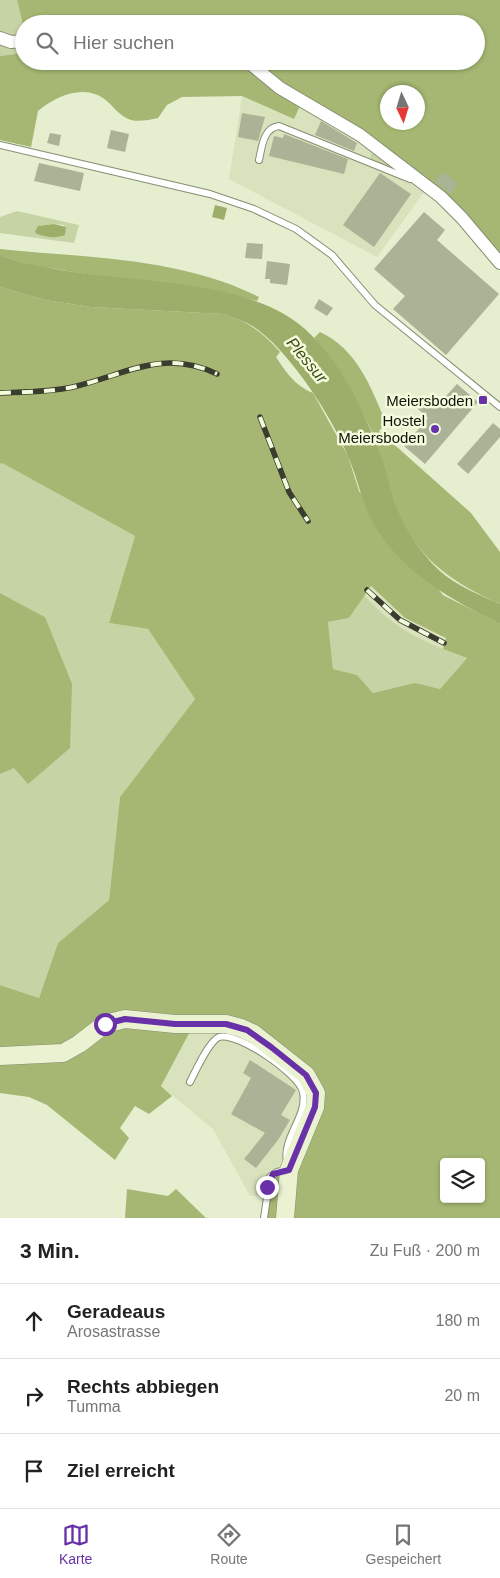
<!DOCTYPE html>
<html lang="de">
<meta charset="utf-8">
<style>
body{margin:0;font-family:Helvetica,sans-serif;background:#f2f2f2;color:#222}
.controls{position:absolute;right:15px;bottom:15px;display:grid;overflow:hidden;border-radius:5px;box-shadow:0 1px 4px #0004}
.controls button{width:45px;height:45px;display:grid;place-items:center;padding:0;border:0;border-bottom:1px solid #e0e0e0;background:#fff;color:#222;font:25px sans-serif}
.compass{position:absolute;left:380px;top:85px;width:45px;height:45px;border-radius:50%;background:#fff;box-shadow:0 1px 4px #0004;rotate:176deg}
.stop{position:absolute;width:15px;height:15px;margin:-11px;border:4px solid #6831a7;border-radius:50%;background:#fff}
.stop.end{background:#6831a7;border-color:#fff;box-shadow:0 1px 5px #0008}
.list{margin:0;padding:0;list-style:none}
h2{display:flex;justify-content:space-between;align-items:center;height:65px;margin:0;padding:0 20px;font-size:21px}
h2 small{font-size:16px;font-weight:400;color:#767676}
.list li{display:grid;grid-template-columns:32px 1fr auto;gap:15px;align-items:center;box-sizing:border-box;height:75px;padding:0 20px;border-top:1px solid #e0e0e0}
.list b{display:block;font-size:19px;white-space:nowrap}
.list p{margin:0;font-size:16px;white-space:nowrap;color:#767676}
.list em{font-size:16px;font-style:normal;color:#767676}
.icon{flex:none;width:28px;height:28px;fill:none;stroke:currentColor;stroke-width:2;stroke-linecap:round;stroke-linejoin:round}
.map{position:relative;flex:none;width:500px;height:1218px;overflow:hidden}
.search{position:absolute;background:#fff;box-shadow:0 1px 4px #0004;left:15px;right:15px;top:15px;height:55px;display:flex;align-items:center;gap:12px;box-sizing:border-box;padding:0 18px;border-radius:28px;color:#767676;font-size:19px}
.sheet{height:290px;background:#fff}
nav{display:flex;justify-content:space-around;align-items:center;box-sizing:border-box;height:70px;border-top:1px solid #e0e0e0;background:#fff;font-size:14px;color:#767676}
nav a{display:grid;justify-items:center;gap:2px}
nav .on{color:#6831a7}
.map>svg:first-child{display:block}
.built{fill:#d8e3bd}
.green{fill:#c6d3a5;fill-rule:evenodd}
.forest{fill:#a5b772;fill-rule:evenodd}
.water{fill:#9cae6a}
.building{fill:#aab395}
.lines{fill:none;stroke-linecap:round;stroke-linejoin:round}
.lane-casing{stroke:#868e72;stroke-width:8}
.street-casing{stroke:#868e72;stroke-width:14}
.secondary-casing{stroke:#868e72;stroke-width:19}
.lane{stroke:#fff;stroke-width:6}
.street{stroke:#fff;stroke-width:12}
.secondary{stroke:#eaf2d1;stroke-width:18}
.rail-casing{stroke:#393c2e;stroke-width:5.5}
.rail{stroke:#f2fbdc;stroke-width:4;stroke-dasharray:11;stroke-linecap:butt}
.route{stroke:#6831a7;stroke-width:6}
.poi-dot{fill:#6831a7;stroke:#f2fbdc;stroke-width:2}
.labels{text-anchor:middle;dominant-baseline:central;stroke-width:5;stroke-linejoin:round;paint-order:stroke}
.poi-label{font-size:15px;fill:#111309;stroke:#f2fbdc;text-anchor:end}
.water-label{font-size:16px;font-style:italic;fill:#404b19;stroke:#f2fbdc}
</style>
<div class="map">
<svg width="500" height="1218" viewBox="0 0 500 1218">
<rect width="100%" height="100%" fill="#e5eecf"/>
<g class="built">
<polygon points="242,96 294,119 303,102 375,146 368,162 427,188 377,257 229,179"/>
<polygon points="371,586 405,618 446,638 443,649 413,636 386,618 363,595"/>
<polygon points="194,1024 241,1028 316,1103 266,1196 250,1196 213,1129 161,1086"/>
</g>
<g class="green">
<polygon points="0,0 17,0 24,29 24,53 0,56"/>
<polygon points="375,146 431,190 368,162"/>
<path d="M17,211L79,225L74,243L0,233V217ZM54,224L64,225L65,235C54,241 45,234 38,226Z"/>
<polygon points="2,463 135,536 109,623 148,629 195,699 120,797 109,900 58,943 39,998 0,985 0,774 14,767 45,617 0,593 0,464"/>
<path d="M363,594C396,631 422,641 467,658L440,689L415,684L373,693L357,675L333,669L328,622L349,618Z"/>
</g>
<g class="forest">
<path d="M17,0H500V263L452,207L302,102L294,119L242,96L182,97L167,105L158,118C149,120 140,122 131,120C122,117 115,109 109,103C88,82 57,95 38,111L31,147L0,140V56L24,53V61H476V24H24V29ZM388,92H418V122H388Z"/>
<path d="M0,249C86,258 180,257 259,297L257,301C190,282 120,282 52,268C34,265 15,263 0,254Z"/>
<path d="M0,287L45,300L91,307L223,314C247,320 263,333 280,352L276,357C285,371 296,387 313,393L348,456L359,491L443,595L500,624V1218H264L267,1184L282,1170L316,1103L254,1034L194,1024L161,1086L172,1096L149,1114L135,1106L120,1128L129,1138L115,1160L47,1105L29,1097L0,1093V985L39,998L58,943L109,900L120,797L195,699L148,629L109,623L135,536L2,463L0,464ZM371,586L405,618L446,638L443,649L467,658L440,689L415,683L373,693L357,675L333,669L328,622L349,618ZM444,1162H481V1199H444Z"/>
<path d="M320,332C357,349 371,387 386,423L379,431L471,513L500,552V604C455,584 418,560 398,512C388,486 382,458 372,432C357,398 337,368 314,338Z"/>
<polygon points="0,593 45,617 72,684 70,748 28,784 14,768 0,774"/>
<polygon points="127,1189 168,1196 176,1189 206,1218 125,1218"/>
</g>
<g class="water">
<polygon points="215,205 227,208 224,220 212,217"/>
<path d="M54,224L66,227L65,235C58,239 40,237 35,232L38,226Z"/>
<path d="M0,254C15,263 34,264 51,268C127,284 245,276 305,329C340,361 363,408 379,451C387,471 390,493 399,513C408,535 427,561 446,576C462,588 482,596 500,604V624C452,600 406,575 376,528C363,508 359,483 350,461C335,421 290,351 254,327C244,321 234,317 223,314L91,307L45,300L0,287Z"/>
</g>
<g class="building">
<polygon points="242,113 265,117 258,141 238,137"/>
<polygon points="321,121 357,143 354,151 315,135"/>
<polygon points="111,130 129,134 125,152 107,148"/>
<polygon points="50,133 61,135 59,146 47,143"/>
<polygon points="284,134 348,159 344,174 269,156 274,136 283,138"/>
<polygon points="39,163 84,173 80,191 34,181"/>
<polygon points="442,172 458,183 451,194 435,182"/>
<polygon points="380,173 411,194 374,247 343,225"/>
<polygon points="424,212 445,230 437,240 499,294 446,355 393,309 405,296 374,269"/>
<polygon points="247,243 263,244 262,259 245,258"/>
<polygon points="267,261 290,264 287,285 270,283 270,279 265,279"/>
<polygon points="319,299 333,308 327,316 314,308"/>
<polygon points="457,384 478,402 425,464 404,446 428,418 418,409 428,397 437,406"/>
<polygon points="493,423 500,429 500,437 468,474 457,464"/>
<polygon points="250,1060 296,1090 281,1115 290,1120 278,1140 256,1168 244,1159 265,1133 231,1114 251,1078 243,1073"/>
</g>
<g class="lines">
<defs>
<g id="lane">
<polyline points="0,145 210,194 254,209 296,229 332,255 375,305 500,407"/>
<path d="M259,160C262,147 263,128 279,126L410,179"/>
<path d="M190,1082C195,1072 209,1041 219,1037C237,1031 299,1074 303,1092C308,1117 282,1137 287,1162"/>
<polyline points="264,1218 270,1177 277,1172 287,1170"/>
</g>
<g id="street">
<polyline points="0,38 11,42 24,41"/>
<polyline points="247,61 280,88 360,135 441,197 462,218 500,263"/>
</g>
<polyline id="secondary" points="0,1056 63,1053 79,1044 105,1024 125,1019 175,1024 226,1024 241,1028 254,1034 306,1075 316,1093 315,1107 289,1170 285,1218"/>
</defs>
<use href="#lane" class="lane-casing"/>
<use href="#street" class="street-casing"/>
<use href="#secondary" class="secondary-casing"/>
<use href="#lane" class="lane"/>
<use href="#street" class="street"/>
<use href="#secondary" class="secondary"/>
<defs>
<g id="rail">
<path d="M0,393C24,392 49,392 73,387C125,375 162,348 217,374"/>
<polyline points="260,417 289,492 308,521"/>
<polyline points="367,590 400,620 444,643"/>
</g>
</defs>
<use href="#rail" class="rail-casing"/>
<use href="#rail" class="rail"/>
</g>
<g class="lines">
<polyline class="route" points="105,1024 125,1019 175,1024 226,1024 247,1030 271,1047 306,1075 316,1093 315,1107 289,1170 273,1174 267,1187"/>
</g>
<g class="poi-dot">
<rect x="478" y="395" width="10" height="10" rx="2.5"/>
<circle cx="435" cy="429" r="5"/>
</g>
<g class="labels">
<g class="poi-label">
<text x="473" y="400">Meiersboden</text>
<text x="425" y="420">Hostel<tspan x="425" dy="17">Meiersboden</tspan></text>
</g>
<g class="water-label">
<text transform="translate(307 360) rotate(50)">Plessur</text>
</g>
</g>
</svg>
<div class="controls">
<button><svg class="icon" aria-label="layers" viewBox="0 0 24 24"><path d="M12 4l9 5-9 5-9-5zM3 14l9 5 9-5"/></svg></button>
</div>
<svg class="compass" viewBox="-18 -18 36 36"><path d="M0-13l5 13h-10z" fill="#e53935"/><path d="M0 13l5-13h-10z" fill="#767676"/></svg>
<div class="stop" style="left:105px;top:1024px"></div>
<div class="stop end" style="left:267px;top:1187px"></div>
<div class="search"><svg class="icon" aria-label="search" viewBox="0 0 24 24"><circle cx="10" cy="10" r="6"/><path d="M15 15l6 6"/></svg>Hier suchen</div>
</div>
<section class="sheet">
<h2>3 Min.<small>Zu Fuß · 200 m</small></h2>
<ul class="list">
<li><svg class="icon" aria-label="ahead" viewBox="0 0 24 24"><path d="M12 20V5M6 11l6-6 6 6"/></svg><div><b>Geradeaus</b><p>Arosastrasse</p></div><em>180 m</em></li>
<li><svg class="icon" aria-label="right" viewBox="0 0 24 24"><path d="M7 20v-9h11M14 6l5 5-5 5"/></svg><div><b>Rechts abbiegen</b><p>Tumma</p></div><em>20 m</em></li>
<li><svg class="icon" aria-label="arrive" viewBox="0 0 24 24"><path d="M6 21V4h12l-3 4 3 4H6"/></svg><div><b>Ziel erreicht</b></div></li>
</ul>
</section>
<nav>
<a class="on"><svg class="icon" aria-label="map" viewBox="0 0 24 24"><path d="M3 6l6-2 6 2 6-2v14l-6 2-6-2-6 2zM9 4v14M15 6v14"/></svg>Karte</a>
<a><svg class="icon" aria-label="directions" viewBox="0 0 24 24"><path d="M12 3l9 9-9 9-9-9zM9 14v-3h6M13 9l2 2-2 2"/></svg>Route</a>
<a><svg class="icon" aria-label="saved" viewBox="0 0 24 24"><path d="M7 4h10v16l-5-4-5 4z"/></svg>Gespeichert</a>
</nav>
